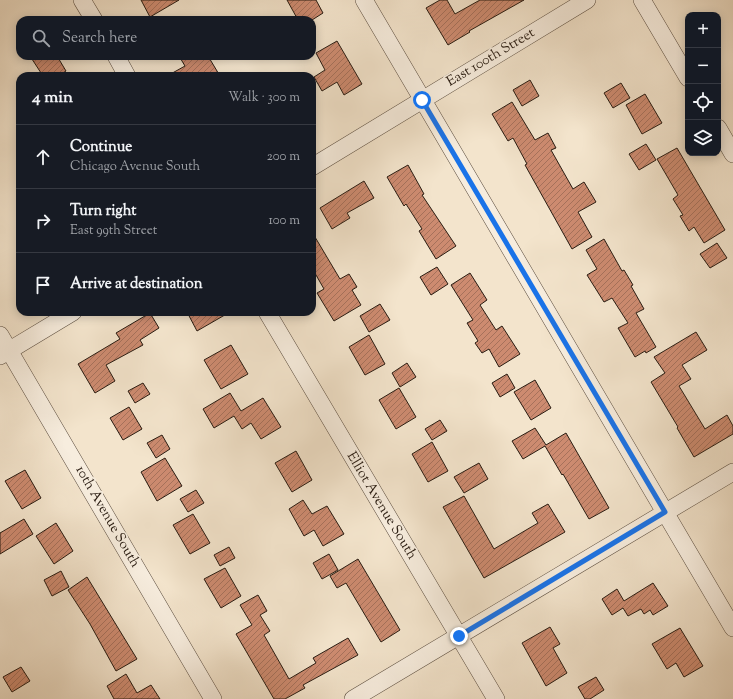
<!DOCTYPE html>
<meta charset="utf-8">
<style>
body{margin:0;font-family:"Sorts Mill Goudy",serif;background:#20242c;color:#f1f3f6}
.controls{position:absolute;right:12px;top:12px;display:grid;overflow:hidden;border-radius:8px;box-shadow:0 2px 10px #0003}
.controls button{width:36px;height:36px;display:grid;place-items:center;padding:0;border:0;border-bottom:1px solid #363941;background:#171b24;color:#f1f3f6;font:20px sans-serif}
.stop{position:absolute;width:12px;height:12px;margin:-9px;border:3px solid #1a73e8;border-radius:50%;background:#fff}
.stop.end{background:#1a73e8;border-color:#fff;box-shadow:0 1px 4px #0008}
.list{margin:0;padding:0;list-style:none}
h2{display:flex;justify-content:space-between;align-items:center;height:52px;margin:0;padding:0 16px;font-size:17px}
h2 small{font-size:13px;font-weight:400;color:#9ea1a6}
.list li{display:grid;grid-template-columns:26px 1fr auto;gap:12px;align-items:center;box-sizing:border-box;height:64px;padding:0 16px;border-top:1px solid #363941}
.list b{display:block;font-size:15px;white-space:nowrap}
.list p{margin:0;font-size:13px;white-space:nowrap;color:#9ea1a6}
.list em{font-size:13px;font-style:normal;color:#9ea1a6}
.icon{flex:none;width:22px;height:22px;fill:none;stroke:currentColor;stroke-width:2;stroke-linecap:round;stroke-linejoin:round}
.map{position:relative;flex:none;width:733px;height:699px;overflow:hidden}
.search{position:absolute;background:#171b24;box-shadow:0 2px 10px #0003;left:16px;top:16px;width:300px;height:44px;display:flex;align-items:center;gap:10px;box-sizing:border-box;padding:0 14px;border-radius:12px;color:#9ea1a6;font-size:15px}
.panel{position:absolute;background:#171b24;box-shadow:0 2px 10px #0003;left:16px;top:72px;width:300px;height:244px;border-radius:12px}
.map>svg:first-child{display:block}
.building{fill:url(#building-hatch);stroke:#291c12}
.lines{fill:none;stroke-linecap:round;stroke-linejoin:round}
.minor-casing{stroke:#5c4e40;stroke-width:18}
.minor{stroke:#f7edde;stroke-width:17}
.route{stroke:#1a73e8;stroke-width:5}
.labels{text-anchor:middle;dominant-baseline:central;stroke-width:3.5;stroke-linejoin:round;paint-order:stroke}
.street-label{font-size:14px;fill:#291c12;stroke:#f7edde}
</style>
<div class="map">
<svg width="733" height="699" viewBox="0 0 733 699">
<defs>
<pattern id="building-hatch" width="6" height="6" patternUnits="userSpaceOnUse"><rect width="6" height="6" fill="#cd8b70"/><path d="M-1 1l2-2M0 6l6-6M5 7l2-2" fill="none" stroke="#a6715b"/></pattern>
</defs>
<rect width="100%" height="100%" fill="#f3e4cc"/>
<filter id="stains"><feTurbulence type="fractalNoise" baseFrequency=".005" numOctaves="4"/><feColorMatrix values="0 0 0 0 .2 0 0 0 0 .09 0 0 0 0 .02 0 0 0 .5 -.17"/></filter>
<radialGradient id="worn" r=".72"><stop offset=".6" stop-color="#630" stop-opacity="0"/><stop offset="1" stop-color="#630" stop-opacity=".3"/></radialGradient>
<g class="building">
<polygon points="141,0 179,0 150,17"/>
<polygon points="287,0 316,0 323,13 312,20 298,20"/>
<polygon points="440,0 447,0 455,14 480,0 524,0 469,31 470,32 448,45 426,8"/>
<polygon points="337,41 362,84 344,95 337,82 322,91 314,77 325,70 316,53"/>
<polygon points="30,56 57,56 66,71 58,76 43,76"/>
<polygon points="179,56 208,56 220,76 167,76 185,66"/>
<polygon points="530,80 539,96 522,106 513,90"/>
<polygon points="621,83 630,98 613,108 604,93"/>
<polygon points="645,94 662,123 642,134 626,105"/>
<polygon points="512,102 535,140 548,133 556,148 551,150 573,189 584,182 596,202 578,212 592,237 572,249 525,165 527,164 513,138 508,141 492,114"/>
<polygon points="646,144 656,160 639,170 629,154"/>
<polygon points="677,148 725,230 704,243 694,227 689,231 680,216 683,215 673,199 678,195 657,159"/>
<polygon points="408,165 424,194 422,195 456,246 436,259 419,231 422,229 406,204 404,206 387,177"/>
<polygon points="364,181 374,198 347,213 350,218 332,229 320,208"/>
<polygon points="312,232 340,279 349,274 357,287 352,290 361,305 334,321 317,293 324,289 312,268"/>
<polygon points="604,239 622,271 624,270 633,285 631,286 644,309 636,313 656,347 646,353 645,351 635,357 618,328 628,323 612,298 604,302 587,275 597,269 586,250"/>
<polygon points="717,243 727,258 710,268 700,254"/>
<polygon points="437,267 448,284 431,295 420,277"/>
<polygon points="470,273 487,300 480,305 496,330 502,326 520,354 499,367 489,349 482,353 475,343 478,341 467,323 473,320 451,285"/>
<polygon points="380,304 390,320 369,332 360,316"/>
<polygon points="187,312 230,312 197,331"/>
<polygon points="150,313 159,328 140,340 143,345 106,365 115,381 95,393 78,364 120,339 116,333"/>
<polygon points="696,332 707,350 682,365 691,379 679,386 705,429 727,415 733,426 733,434 694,457 677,428 678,427 651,382 665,373 654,357"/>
<polygon points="369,335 385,364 365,375 349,347"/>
<polygon points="231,345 248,374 221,389 204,360"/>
<polygon points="407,363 416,377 400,387 392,373"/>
<polygon points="507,374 515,388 500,397 492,383"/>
<polygon points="535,380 551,408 531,420 514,392"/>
<polygon points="143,383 150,394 135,403 128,391"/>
<polygon points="399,388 416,417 396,429 379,400"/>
<polygon points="230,393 241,411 263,398 281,427 261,439 251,423 242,429 234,416 214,428 203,409"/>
<polygon points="129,407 142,429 123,440 110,418"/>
<polygon points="440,420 447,431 432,440 425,429"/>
<polygon points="535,428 546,445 566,433 609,508 589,519 563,474 562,475 545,446 523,459 512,441"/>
<polygon points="162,435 170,449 156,458 147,443"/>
<polygon points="432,442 448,471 428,482 412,454"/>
<polygon points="296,451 312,480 292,492 275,463"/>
<polygon points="165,458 182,486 157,501 141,472"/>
<polygon points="479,463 488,479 464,493 454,477"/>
<polygon points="25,470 41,498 22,509 5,481"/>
<polygon points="196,490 204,503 188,512 180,499"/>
<polygon points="464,496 494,549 538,523 532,513 548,504 565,532 484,578 443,507"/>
<polygon points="303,500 312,514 327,506 344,534 323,546 314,530 304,536 289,509"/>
<polygon points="193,514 210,543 190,554 173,525"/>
<polygon points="24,519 33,534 0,554 0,533"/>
<polygon points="56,523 73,551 54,564 36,536"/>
<polygon points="229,547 235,558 220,566 214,555"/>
<polygon points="329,554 338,570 322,579 313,563"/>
<polygon points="358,559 400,630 381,642 346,583 337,588 330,576"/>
<polygon points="225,568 241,596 221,608 204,579"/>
<polygon points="61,571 69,587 52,596 44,580"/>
<polygon points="87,577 137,659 116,671 90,624 68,590"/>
<polygon points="653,583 668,606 653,615 650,610 644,614 641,609 628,616 623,608 612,615 602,599 617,589 624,601"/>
<polygon points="258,595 267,611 260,615 270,631 264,635 289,679 316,663 313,658 348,638 358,655 303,685 305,688 285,699 274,699 236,634 252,625 240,605"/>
<polygon points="550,627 560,644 553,648 567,673 546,686 522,643"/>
<polygon points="680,628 703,666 684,677 676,663 667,669 652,644"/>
<polygon points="21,667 30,681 12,692 3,677"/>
<polygon points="126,674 137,693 151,685 160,699 114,699 107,686"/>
<polygon points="596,677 604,690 590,699 585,699 578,687"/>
</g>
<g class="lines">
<defs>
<g id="minor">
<polyline points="82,0 94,20"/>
<polyline points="364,0 733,628"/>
<polyline points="642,0 688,78"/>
<polyline points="116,56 127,76"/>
<polyline points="718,128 733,154"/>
<polyline points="312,167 587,0"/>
<polyline points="267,312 496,699"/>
<polyline points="0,335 213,699"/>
<polyline points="0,356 73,312"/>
<polyline points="353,699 733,472"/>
</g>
</defs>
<use href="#minor" class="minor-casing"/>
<use href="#minor" class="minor"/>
</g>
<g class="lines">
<polyline class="route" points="422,100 665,512 459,636"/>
</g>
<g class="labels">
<g class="street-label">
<text transform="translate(491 58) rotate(-31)">East 100th Street</text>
<text transform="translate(381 506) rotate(59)">Elliot Avenue South</text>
<text transform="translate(107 517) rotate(60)">10th Avenue South</text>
</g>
</g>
<rect width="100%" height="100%" filter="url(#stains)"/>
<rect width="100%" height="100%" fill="url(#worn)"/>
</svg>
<div class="controls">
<button>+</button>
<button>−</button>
<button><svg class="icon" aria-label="locate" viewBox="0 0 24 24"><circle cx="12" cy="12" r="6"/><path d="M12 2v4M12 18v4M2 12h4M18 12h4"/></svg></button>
<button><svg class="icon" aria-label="layers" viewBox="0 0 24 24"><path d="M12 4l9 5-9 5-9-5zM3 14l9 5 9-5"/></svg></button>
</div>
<div class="stop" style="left:422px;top:100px"></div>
<div class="stop end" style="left:459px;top:636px"></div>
<div class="search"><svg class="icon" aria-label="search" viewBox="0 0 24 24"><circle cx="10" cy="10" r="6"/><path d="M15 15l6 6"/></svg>Search here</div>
<section class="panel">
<h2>4 min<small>Walk · 300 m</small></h2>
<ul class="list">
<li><svg class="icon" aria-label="ahead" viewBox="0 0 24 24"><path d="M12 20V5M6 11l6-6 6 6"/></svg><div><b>Continue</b><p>Chicago Avenue South</p></div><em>200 m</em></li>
<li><svg class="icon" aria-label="right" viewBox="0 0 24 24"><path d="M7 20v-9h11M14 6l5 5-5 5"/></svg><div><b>Turn right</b><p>East 99th Street</p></div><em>100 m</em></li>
<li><svg class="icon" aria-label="arrive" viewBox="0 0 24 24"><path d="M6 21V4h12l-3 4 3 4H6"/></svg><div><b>Arrive at destination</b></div></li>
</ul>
</section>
</div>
